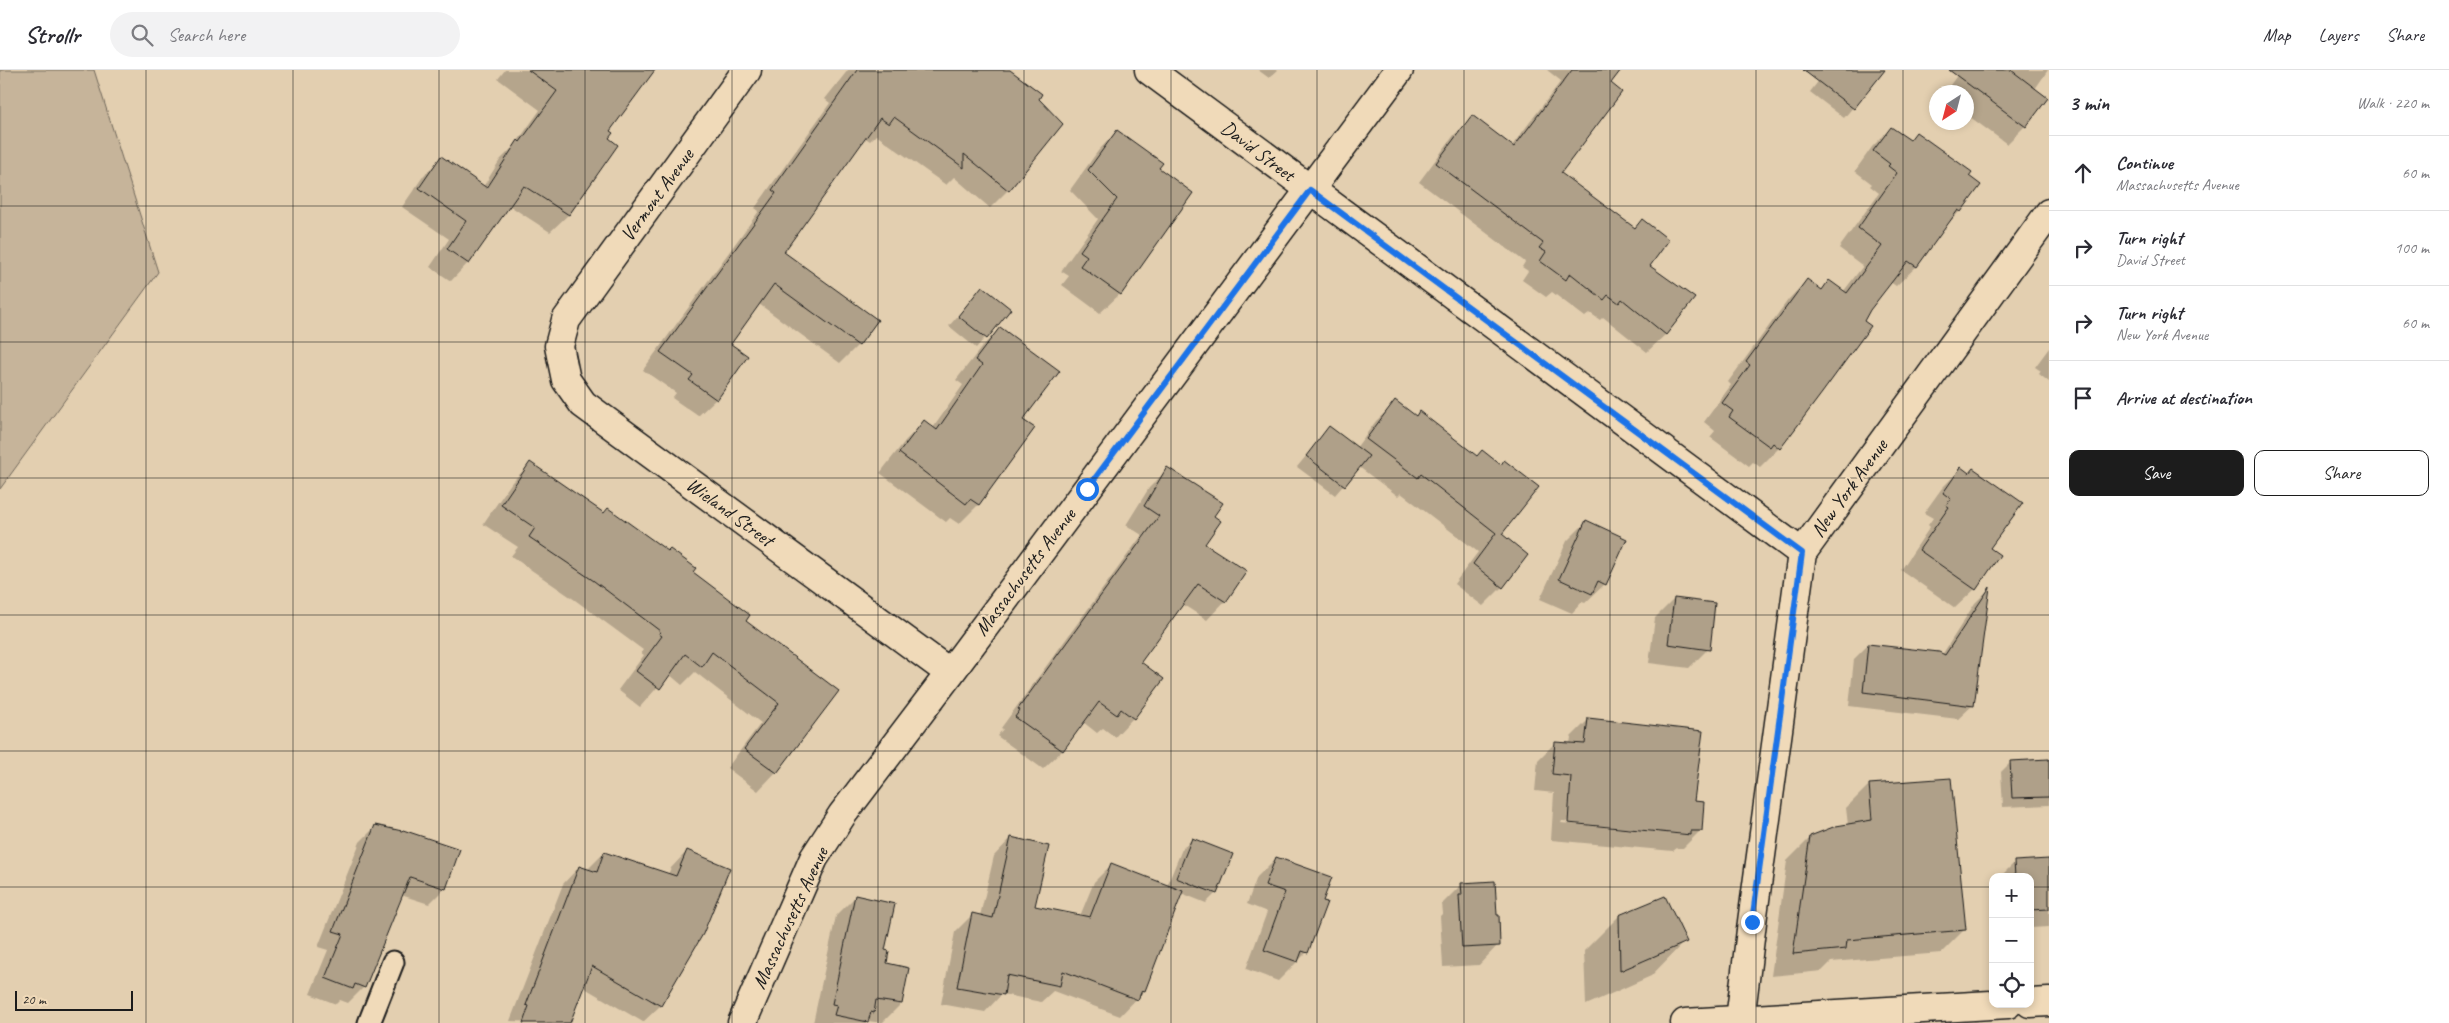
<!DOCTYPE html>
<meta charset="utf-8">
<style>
body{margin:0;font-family:Caveat,sans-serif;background:#f2f2f3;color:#2b2b33}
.controls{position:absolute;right:15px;bottom:15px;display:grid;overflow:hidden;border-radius:10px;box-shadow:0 2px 8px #0003}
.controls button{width:45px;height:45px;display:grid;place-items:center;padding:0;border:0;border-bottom:1px solid #e1e1e2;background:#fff;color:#2b2b33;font:25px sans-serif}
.compass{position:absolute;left:1929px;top:15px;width:45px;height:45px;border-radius:50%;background:#fff;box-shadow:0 2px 8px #0003;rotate:216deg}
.scale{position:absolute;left:15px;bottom:12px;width:118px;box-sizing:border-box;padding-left:5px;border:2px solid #1c1c1c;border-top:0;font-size:14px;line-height:18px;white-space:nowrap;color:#1c1c1c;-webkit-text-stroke:4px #f0dab9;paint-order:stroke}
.stop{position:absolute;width:15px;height:15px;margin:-11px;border:4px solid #1a73e8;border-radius:50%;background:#fff}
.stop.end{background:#1a73e8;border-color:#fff;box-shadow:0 1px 5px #0008}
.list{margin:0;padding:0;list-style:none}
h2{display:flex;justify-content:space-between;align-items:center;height:65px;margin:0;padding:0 20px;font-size:21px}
h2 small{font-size:16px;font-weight:400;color:#7c7c81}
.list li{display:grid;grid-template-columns:32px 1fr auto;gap:15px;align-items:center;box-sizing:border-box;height:75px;padding:0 20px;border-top:1px solid #e1e1e2}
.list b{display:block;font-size:19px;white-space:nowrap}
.list p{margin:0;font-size:16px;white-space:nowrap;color:#7c7c81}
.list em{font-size:16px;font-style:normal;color:#7c7c81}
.actions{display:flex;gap:10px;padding:15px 20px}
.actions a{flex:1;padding:11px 0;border:1px solid #1c1c1c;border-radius:10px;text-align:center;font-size:18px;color:#1c1c1c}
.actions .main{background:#1c1c1c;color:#fff}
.icon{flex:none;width:28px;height:28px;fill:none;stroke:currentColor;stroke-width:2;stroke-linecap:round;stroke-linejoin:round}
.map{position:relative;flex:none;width:2049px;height:953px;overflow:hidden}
header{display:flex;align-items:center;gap:30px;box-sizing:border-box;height:70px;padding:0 25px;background:#fff;border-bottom:1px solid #e1e1e2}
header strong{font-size:24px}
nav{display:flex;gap:28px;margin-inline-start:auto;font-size:18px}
.search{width:350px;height:45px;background:#f2f2f3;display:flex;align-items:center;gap:12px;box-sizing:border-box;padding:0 18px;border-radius:28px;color:#7c7c81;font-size:19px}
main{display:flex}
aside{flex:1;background:#fff}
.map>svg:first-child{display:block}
.green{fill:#c6b49a;stroke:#71685b}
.shadow{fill:#0003;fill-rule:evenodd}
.building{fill:#afa089;stroke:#1c1c1c}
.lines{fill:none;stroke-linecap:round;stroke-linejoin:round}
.lane-casing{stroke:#1c1c1c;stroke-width:25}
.street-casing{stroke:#1c1c1c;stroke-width:31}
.secondary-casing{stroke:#1c1c1c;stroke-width:31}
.lane{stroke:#f0dab9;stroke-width:21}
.street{stroke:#f0dab9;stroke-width:28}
.secondary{stroke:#f0dab9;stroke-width:28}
.route{stroke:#1a73e8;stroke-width:6}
.grid{fill:none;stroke:#1c1c1c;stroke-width:1;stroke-opacity:0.55}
.labels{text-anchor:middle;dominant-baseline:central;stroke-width:4.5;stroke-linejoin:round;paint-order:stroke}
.street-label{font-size:20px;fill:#1c1c1c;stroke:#f0dab9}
</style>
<header>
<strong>Strollr</strong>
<div class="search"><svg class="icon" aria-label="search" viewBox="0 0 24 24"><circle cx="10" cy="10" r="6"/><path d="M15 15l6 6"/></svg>Search here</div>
<nav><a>Map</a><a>Layers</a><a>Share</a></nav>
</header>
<main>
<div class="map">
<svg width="2049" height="953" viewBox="0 0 2049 953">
<rect width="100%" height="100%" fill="#e3cfb0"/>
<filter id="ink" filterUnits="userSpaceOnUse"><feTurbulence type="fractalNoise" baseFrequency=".02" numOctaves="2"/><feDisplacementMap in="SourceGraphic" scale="10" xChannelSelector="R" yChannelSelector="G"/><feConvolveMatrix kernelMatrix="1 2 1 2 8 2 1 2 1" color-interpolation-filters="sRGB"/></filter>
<g filter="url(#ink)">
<polygon class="green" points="0,0 94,0 158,202 0,419"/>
<g class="shadow">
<polygon points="505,0 654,0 608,61 607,69 616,75 568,145 550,162 510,136 468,193 451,211 430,197 449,169 402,137 424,105 442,88 483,117 500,90 515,75 540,40 498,9"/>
<polygon points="848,0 1008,0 1062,54 1008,120 990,138 954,107 946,115 876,65 870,71 864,67 783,182 858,275 840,293 759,234 730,274 716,329 698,346 672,328 676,323 643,300 759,141 755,138 830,33 825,29"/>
<polygon points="1258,0 1278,0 1269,8"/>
<polygon points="1547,0 1619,0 1609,13 1559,103 1634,158 1642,151 1648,196 1666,264 1647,282 1603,247 1600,250 1590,243 1585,247 1552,222 1546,227 1522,210 1528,201 1522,197 1525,192 1419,112 1454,65 1473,47 1511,77 1561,11"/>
<polygon points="1827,0 1871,0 1879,6 1844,48 1810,22"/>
<polygon points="1961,0 2048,0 2035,19 2025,56 2007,74 1966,44 1966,22 1945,22"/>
<polygon points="1891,58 1968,106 1960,141 1943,159 1916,197 1896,216 1890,212 1869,239 1779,378 1760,397 1753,392 1749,396 1710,367 1715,361 1704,352 1731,315 1728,312 1788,230 1807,210 1821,221 1829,212 1843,222 1863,196 1839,178 1879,123 1870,116 1872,114 1855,101 1872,77"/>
<polygon points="1117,61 1157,98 1192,123 1120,224 1100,243 1062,215 1069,206 1061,201 1098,149 1070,120 1098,81"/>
<polygon points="983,217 1010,239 976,278 949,256"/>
<polygon points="1000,258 1021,350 1033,359 978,435 959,454 950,448 946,452 880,403 905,371 924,352 933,358 963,315 956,310 981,278"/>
<polygon points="2049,278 2049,312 2039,304 2041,301 2035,297"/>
<polygon points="1396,332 1500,464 1502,517 1483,536 1454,514 1478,482 1401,423 1398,426 1359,397 1335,425 1297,397 1330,357 1356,378 1376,351"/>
<polygon points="530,394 691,502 744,551 838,621 776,702 758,721 727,698 761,653 695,602 682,615 669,604 640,637 618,620 644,585 641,583 643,580 575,530 511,486 518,477 483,454 512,412"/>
<polygon points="1168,399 1213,447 1204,475 1225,531 1207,550 1182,534 1140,592 1133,648 1115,667 1103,658 1097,663 1083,652 1062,681 1043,699 997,666 1003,659 1001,658 1142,465 1126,455 1149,418"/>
<polygon points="1961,399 1988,479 1998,485 1975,519 1955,538 1901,500 1930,457 1928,455 1933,448 1924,443 1942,418"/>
<polygon points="1586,452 1605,514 1585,533 1582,532 1572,543 1540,529 1567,471"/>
<polygon points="1988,520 1973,635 1958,649 1849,636 1854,589 1868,575 1942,585 1975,533"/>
<polygon points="1674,529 1708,579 1689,598 1649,593 1655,548"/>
<path d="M1588,650L1693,732L1700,761L1683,778H1677L1673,781L1551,770L1554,723L1535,721L1538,690L1555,673L1570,674L1571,667ZM1562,751L1686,763V765L1561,753Z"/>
<polygon points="2049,691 2049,735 2003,737 2001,702 2011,692"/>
<polygon points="1869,715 1964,860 1941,883 1831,892 1822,901 1771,906 1787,791 1811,767 1848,755 1846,738"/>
<polygon points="376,756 402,762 445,818 429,834 401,825 364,917 348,933 340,930 336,934 310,924 328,880 318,877 360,772"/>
<polygon points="1011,768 1034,837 1080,846 1094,812 1111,795 1167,816 1182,779 1192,769 1216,823 1206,833 1181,823 1144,921 1120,946 1053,921 1041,932 1002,924 985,942 941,934 955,862 972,845 980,846 994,786"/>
<polygon points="687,781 702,863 660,936 643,952 583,917 569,953 510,951 563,814 579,797 587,800 604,783 668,804 671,798"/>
<polygon points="1276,788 1321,832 1307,882 1278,911 1246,899 1267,842 1247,834 1257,807"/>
<polygon points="2049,790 2049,857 2030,858 2030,807 2000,807 2015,792"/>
<polygon points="1462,814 1498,875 1479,895 1443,897 1440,846 1443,843 1442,834"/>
<polygon points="855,827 883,881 885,894 908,899 901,934 882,953 868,951 866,953 813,953 836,846"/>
<polygon points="1619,846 1685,871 1651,906 1586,935 1584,881"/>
</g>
<g class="building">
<polygon points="528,0 655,0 610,61 613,63 609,68 618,75 569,145 524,116 469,194 447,179 466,151 419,118 441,86 487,118 518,70 520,72 557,21"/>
<polygon points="857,0 1010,0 1042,24 1039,29 1063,54 1009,121 964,84 964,98 894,47 889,54 880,48 784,182 878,250 859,276 774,214 731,274 748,286 717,330 689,310 693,305 660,282 776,123 772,120"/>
<polygon points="1572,0 1621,0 1611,13 1622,22 1561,103 1635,158 1642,149 1669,170 1650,196 1695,228 1666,265 1622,229 1619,233 1608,225 1604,230 1570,203 1566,210 1540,191 1546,182 1539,178 1543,173 1436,93 1472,45 1514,77"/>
<polygon points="1803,0 1885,0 1854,39"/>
<polygon points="1949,0 2011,0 2048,28 2026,57"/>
<polygon points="1891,57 1910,70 1916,62 1972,102 1969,106 1981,115 1961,142 1958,140 1917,197 1908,191 1870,240 1864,251 1871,256 1822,323 1780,379 1773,373 1770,377 1729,347 1733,341 1722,333 1750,295 1746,292 1807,209 1822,220 1829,210 1847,223 1882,176 1858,158 1897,103 1888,96 1890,94 1873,81"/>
<polygon points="1117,60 1163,93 1159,98 1193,123 1121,225 1080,196 1087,186 1080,181 1117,129 1088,100"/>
<polygon points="982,216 1011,239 987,269 958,246"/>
<polygon points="1000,257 1060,301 1023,350 1035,358 979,435 970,429 966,434 899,383 924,350 937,360 982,295 975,290"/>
<polygon points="1395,330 1416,346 1419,341 1477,386 1482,380 1501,395 1504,390 1539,417 1502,464 1528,485 1503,518 1473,494 1496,463 1421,404 1418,408 1366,369"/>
<polygon points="1329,356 1369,386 1345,416 1306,386"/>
<polygon points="530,392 604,443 608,438 668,481 670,479 696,498 693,502 750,545 746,551 839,621 777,703 744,679 779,633 712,582 702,597 685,584 660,619 636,601 662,566 659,564 660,561 594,511 529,467 535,458 501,435"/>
<polygon points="1167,397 1223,433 1214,446 1221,451 1205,474 1247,501 1226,532 1198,514 1141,592 1164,609 1134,649 1121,639 1117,645 1099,632 1063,681 1015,647 1020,640 1018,639 1159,446 1144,436"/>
<polygon points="1961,397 1969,403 1973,398 2023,433 1990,478 2000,485 1976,520 1919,480 1949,437 1946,435 1951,429 1943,423"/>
<polygon points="1586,450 1627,469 1606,515 1598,511 1592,524 1559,509"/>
<polygon points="1990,517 1974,636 1863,622 1868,574 1939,582 1945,585"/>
<polygon points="1674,528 1715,533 1710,580 1668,574"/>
<polygon points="1588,648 1703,661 1694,731 1704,732 1702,761 1691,761 1691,765 1568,753 1571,706 1552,704 1555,672 1585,674"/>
<polygon points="2049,689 2049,727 2012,728 2010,691"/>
<polygon points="1951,708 1966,860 1847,870 1846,879 1793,884 1810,766 1836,756 1872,750 1869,714"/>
<polygon points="375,755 402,761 403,760 460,779 446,819 410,807 365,918 355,914 353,919 325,908 343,864 333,861"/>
<polygon points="1011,767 1049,776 1035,836 1090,847 1111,793 1183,821 1145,921 1142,920 1138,930 1063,901 1060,916 1007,905 1004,925 957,917 972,843 993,848"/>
<polygon points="1192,768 1233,784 1217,824 1176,808"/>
<polygon points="687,780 730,798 703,864 661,936 592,896 570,953 523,953 529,936 526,935 579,796 597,802 604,782 676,806"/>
<polygon points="1276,787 1332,807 1323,831 1327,832 1308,883 1302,881 1298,892 1264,880 1285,822 1265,815"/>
<polygon points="2049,789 2049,839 2030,840 2030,807 2015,807 2014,791"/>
<polygon points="1495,811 1497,845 1499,845 1500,876 1462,878 1459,825 1462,825 1461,813"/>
<polygon points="855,825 895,834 885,880 889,881 887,893 909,898 902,934 876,930 874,943 871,942 868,952 834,945 837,935 832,934"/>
<polygon points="1665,826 1687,872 1620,901 1619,845"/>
</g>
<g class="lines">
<defs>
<polyline id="lane" points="369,953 393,892"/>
<g id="street">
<polyline points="747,0 566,250 559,276 566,310 583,334 950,603"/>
<polyline points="1149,0 1802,483"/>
<polyline points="1740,950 1752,852 1802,483 2049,143"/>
<polyline points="742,953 814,788 842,745 950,603 1399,0"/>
</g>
<g id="secondary">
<polyline points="2030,933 2049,932"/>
<polyline points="1685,953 2008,934"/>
</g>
</defs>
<use href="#lane" class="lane-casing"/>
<use href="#street" class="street-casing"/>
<use href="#secondary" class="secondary-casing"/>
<use href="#lane" class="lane"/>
<use href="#street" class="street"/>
<use href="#secondary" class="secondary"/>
</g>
</g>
<g class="lines" filter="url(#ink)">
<polyline class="route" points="1087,419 1310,120 1802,483 1752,852"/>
</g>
<path class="grid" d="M146,0V953M293,0V953M439,0V953M585,0V953M732,0V953M878,0V953M1024,0V953M1171,0V953M1317,0V953M1464,0V953M1610,0V953M1756,0V953M1903,0V953M0,136H2049M0,272H2049M0,408H2049M0,545H2049M0,681H2049M0,817H1993M2030,817H2049"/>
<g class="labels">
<g class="street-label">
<text transform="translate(1258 81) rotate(37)">David Street</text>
<text transform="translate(657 125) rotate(-54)">Vermont Avenue</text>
<text transform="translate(1849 418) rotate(-54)">New York Avenue</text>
<text transform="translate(730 442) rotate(36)">Wieland Street</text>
<text transform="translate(1025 502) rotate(-53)">Massachusetts Avenue</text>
<text transform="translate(790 848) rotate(-65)">Massachusetts Avenue</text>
</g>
</g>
</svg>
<div class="controls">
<button>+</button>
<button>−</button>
<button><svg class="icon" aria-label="locate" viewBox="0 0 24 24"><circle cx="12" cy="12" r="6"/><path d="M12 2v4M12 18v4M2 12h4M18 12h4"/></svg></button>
</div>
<svg class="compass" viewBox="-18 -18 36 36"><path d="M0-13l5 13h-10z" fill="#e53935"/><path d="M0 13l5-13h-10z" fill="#7c7c81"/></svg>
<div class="scale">20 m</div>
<div class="stop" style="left:1087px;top:419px"></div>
<div class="stop end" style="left:1752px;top:852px"></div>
</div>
<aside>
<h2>3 min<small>Walk · 220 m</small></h2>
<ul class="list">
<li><svg class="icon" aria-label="ahead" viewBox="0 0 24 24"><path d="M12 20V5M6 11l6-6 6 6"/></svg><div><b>Continue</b><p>Massachusetts Avenue</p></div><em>60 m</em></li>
<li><svg class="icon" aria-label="right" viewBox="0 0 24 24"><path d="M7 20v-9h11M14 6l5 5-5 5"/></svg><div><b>Turn right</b><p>David Street</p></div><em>100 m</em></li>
<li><svg class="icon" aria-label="right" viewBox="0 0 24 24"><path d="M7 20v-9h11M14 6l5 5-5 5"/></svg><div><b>Turn right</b><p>New York Avenue</p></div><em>60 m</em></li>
<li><svg class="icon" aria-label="arrive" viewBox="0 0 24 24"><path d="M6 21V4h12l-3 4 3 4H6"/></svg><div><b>Arrive at destination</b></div></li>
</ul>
<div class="actions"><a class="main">Save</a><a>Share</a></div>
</aside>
</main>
